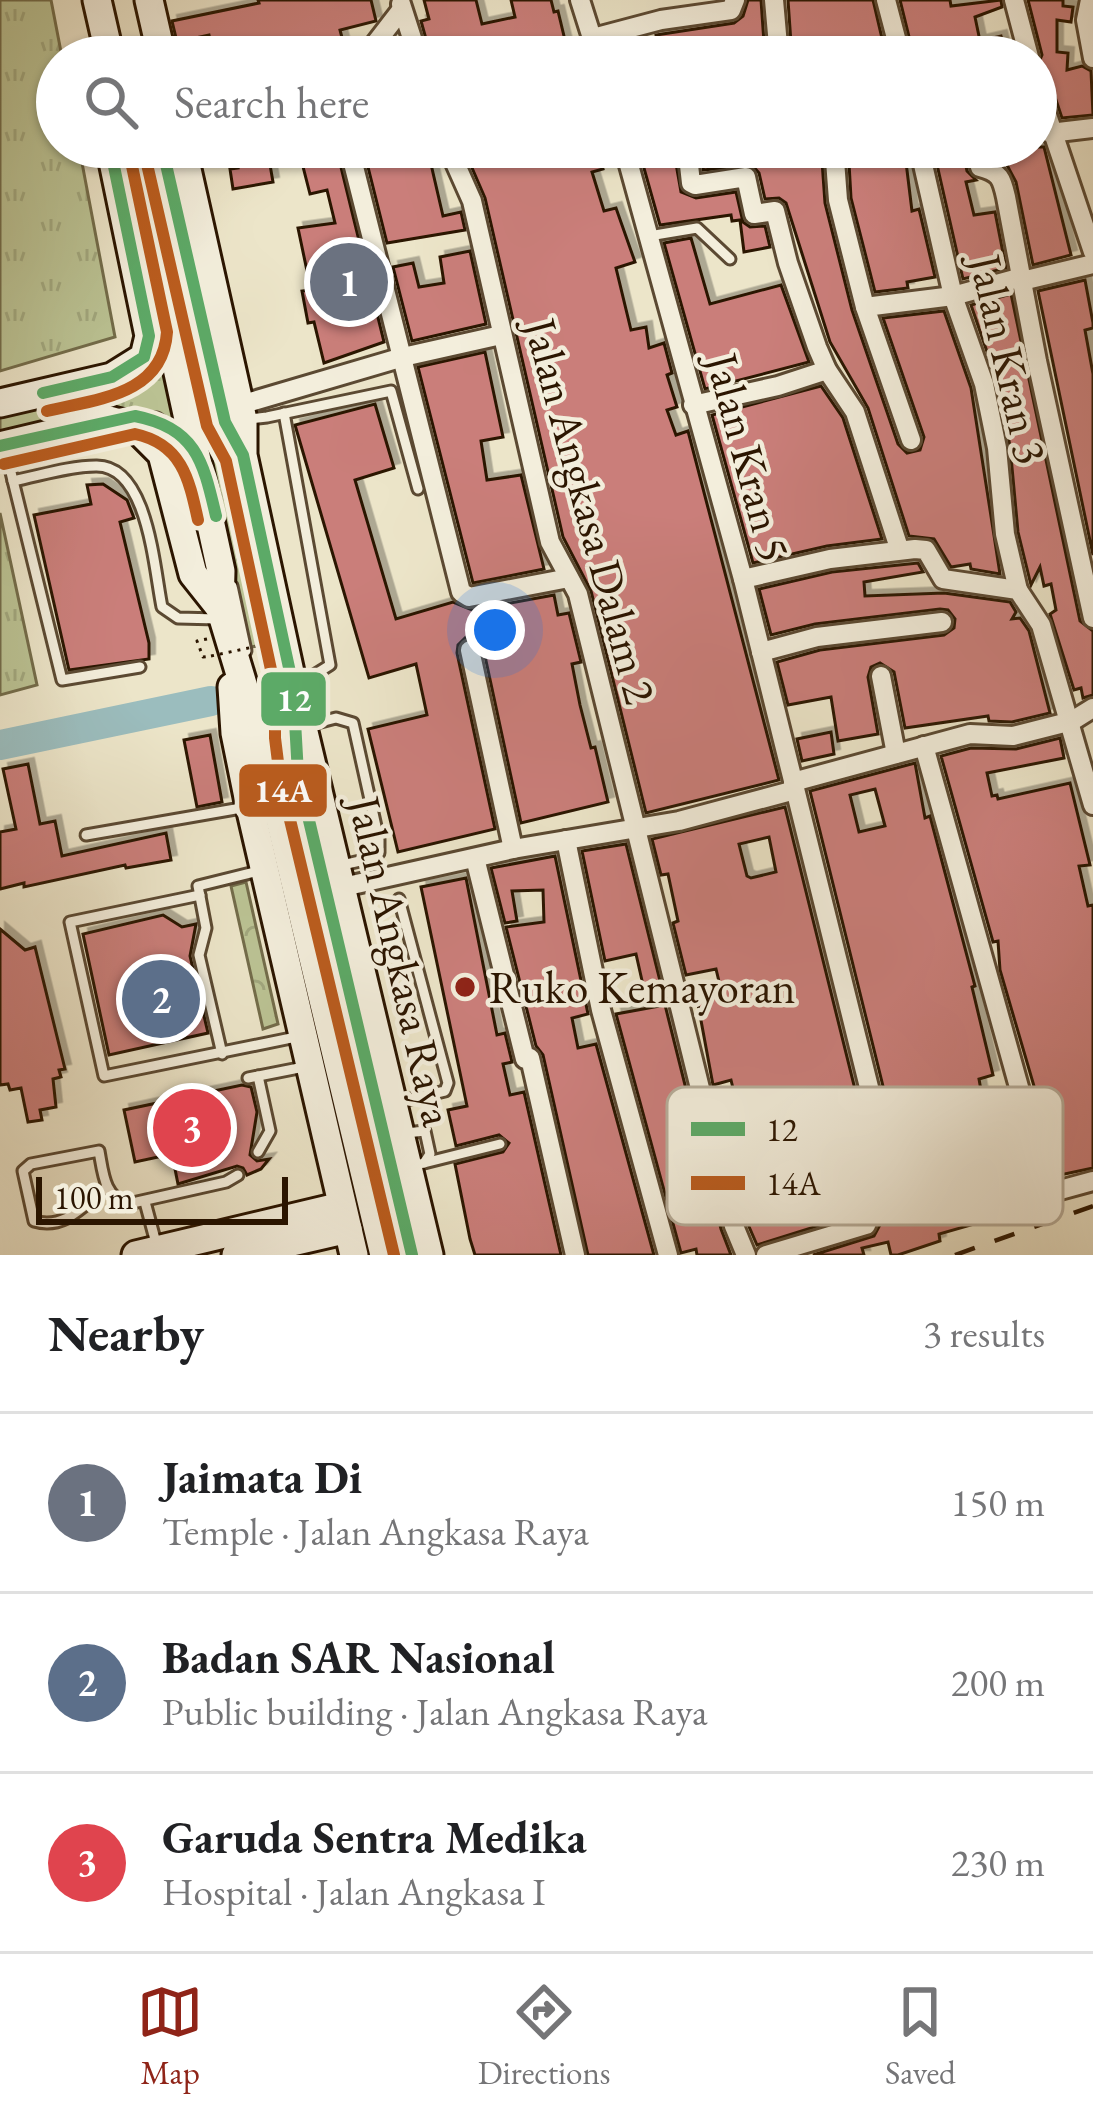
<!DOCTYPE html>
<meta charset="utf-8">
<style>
body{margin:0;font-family:"EB Garamond",serif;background:#f2f2f2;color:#202124}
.scale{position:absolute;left:36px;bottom:30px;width:252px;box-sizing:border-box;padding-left:12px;border:6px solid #2b1500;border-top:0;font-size:33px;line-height:42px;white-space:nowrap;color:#2b1500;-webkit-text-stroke:9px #f3eedc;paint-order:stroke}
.you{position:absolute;left:495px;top:630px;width:42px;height:42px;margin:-30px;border:9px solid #fff;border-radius:50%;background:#1a73e8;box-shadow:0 0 0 18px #1a73e833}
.badge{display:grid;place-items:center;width:78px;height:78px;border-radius:50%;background:#8f2418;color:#fff;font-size:39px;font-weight:700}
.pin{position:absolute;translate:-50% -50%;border:6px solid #fff;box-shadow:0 3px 12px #0006}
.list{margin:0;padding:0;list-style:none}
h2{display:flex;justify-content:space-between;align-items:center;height:156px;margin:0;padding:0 48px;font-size:51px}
h2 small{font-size:39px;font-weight:400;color:#757577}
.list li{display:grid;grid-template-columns:78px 1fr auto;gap:36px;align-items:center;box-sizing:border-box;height:180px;padding:0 48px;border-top:3px solid #e0e0e0}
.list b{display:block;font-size:45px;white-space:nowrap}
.list p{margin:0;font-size:39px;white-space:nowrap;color:#757577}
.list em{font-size:39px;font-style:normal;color:#757577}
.icon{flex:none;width:66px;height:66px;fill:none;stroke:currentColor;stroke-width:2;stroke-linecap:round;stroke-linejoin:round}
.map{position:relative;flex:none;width:1093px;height:1255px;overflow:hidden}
.search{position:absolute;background:#fff;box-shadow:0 3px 9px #0004;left:36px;right:36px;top:36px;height:132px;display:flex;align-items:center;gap:30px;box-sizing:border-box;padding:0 42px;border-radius:66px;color:#757577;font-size:45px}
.sheet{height:696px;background:#fff}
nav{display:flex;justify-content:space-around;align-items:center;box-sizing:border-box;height:168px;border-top:3px solid #e0e0e0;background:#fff;font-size:33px;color:#757577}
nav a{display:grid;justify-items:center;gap:6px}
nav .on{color:#8f2418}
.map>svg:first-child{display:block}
.grass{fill:url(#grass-tufts);stroke:#736c4a;stroke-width:3}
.park{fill:url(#park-crowns);stroke:#736c4a;stroke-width:3}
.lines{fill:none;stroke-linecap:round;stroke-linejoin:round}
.river{stroke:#9bbdbe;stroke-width:30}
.building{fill:#ca7e7a;stroke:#2b1500;stroke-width:3;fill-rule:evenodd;filter:url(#shadow)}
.lane-casing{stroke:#5b4932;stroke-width:15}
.street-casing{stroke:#5b4932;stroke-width:24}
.secondary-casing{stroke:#2b1500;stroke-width:33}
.path{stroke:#2b1500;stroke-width:3;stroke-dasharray:3 6;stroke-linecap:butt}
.lane{stroke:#f3eedc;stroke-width:9}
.street{stroke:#f3eedc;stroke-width:18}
.secondary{stroke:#f3eedc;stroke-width:27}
.rail{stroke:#2b1500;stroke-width:4.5;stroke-dasharray:21 21;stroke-linecap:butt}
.path-bridge{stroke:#2b1500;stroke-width:3;stroke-dasharray:3 6;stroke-linecap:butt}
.bus-1-casing{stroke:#f3eedc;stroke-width:21}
.bus-2-casing{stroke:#f3eedc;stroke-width:21}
.bus-1{stroke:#5caa67;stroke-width:12}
.bus-2{stroke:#ba5c1e;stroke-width:12}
.poi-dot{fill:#8f2418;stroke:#f3eedc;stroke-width:4.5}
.labels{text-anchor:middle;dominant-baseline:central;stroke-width:9;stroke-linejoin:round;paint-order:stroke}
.street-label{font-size:45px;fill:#2b1500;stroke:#f3eedc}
.poi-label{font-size:45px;fill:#2b1500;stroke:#f3eedc;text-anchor:start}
.key{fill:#f3eedc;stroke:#b7ad9a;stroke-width:3}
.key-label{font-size:33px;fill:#2b1500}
.line-badge{stroke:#f3eedc;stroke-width:4.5}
.badge-label{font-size:33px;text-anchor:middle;font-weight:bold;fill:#fff}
</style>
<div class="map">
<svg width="1093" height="1255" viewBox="0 0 1093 1255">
<defs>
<pattern id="grass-tufts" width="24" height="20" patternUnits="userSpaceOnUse" patternTransform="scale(3)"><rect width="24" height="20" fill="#bbc394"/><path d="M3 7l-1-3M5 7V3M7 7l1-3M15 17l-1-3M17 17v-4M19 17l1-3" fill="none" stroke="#a1a77e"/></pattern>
<pattern id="park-crowns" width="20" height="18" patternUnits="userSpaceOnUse" patternTransform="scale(3)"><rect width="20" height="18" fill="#bbc394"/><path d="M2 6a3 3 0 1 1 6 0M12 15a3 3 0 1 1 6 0" fill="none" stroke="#a1a77e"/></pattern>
<filter id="shadow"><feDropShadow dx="5.5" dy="-5.5" stdDeviation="0" flood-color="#0004"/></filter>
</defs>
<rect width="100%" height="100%" fill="#ece5c9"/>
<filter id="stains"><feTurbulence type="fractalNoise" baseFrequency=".00167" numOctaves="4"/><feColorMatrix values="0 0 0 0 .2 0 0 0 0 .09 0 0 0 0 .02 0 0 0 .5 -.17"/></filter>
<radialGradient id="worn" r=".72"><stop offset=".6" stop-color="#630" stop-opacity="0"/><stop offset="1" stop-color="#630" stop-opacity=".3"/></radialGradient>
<g class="grass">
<polygon points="0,0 51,0 62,57 57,57 57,147 79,147 115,337 0,371"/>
<polygon points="129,147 162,147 225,422 243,455 283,641 246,648 220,608 176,496 135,427 0,446 0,400 144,357"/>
<polygon points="0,513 37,685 0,695"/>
</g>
<polygon class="park" points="246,882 278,1024 263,1029 231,886"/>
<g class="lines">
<polyline class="river" points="0,745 211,701"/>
</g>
<g class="building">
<polygon points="258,0 371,0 376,21 340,30 347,57 214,57 209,35 177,42 172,21 259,3"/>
<polygon points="424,0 476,0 482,24 515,17 511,0 551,0 554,12 558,11 569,57 514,57 512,48 470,57 431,57 421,21 429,19"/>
<polygon points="748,0 761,0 765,57 659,57 656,35 734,23 743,16"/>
<polygon points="788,0 873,0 884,47 821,53 822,57 792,57"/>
<polygon points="900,0 950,0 951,6 1001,0 1002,7 975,17 980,41 1001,36 1006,57 914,57"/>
<polygon points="1028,0 1063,0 1063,6 1073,7 1071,22 1057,20 1057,52 1068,53 1067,70 1082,66 1091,71 1093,115 1062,118 1047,73 1036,69 1042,55"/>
<polygon points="233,147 295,147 296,153 269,159 273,182 233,189 230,169 238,168"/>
<polygon points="298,147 336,147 384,342 324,363 314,322 308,323 302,291 311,290 298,228 335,223 327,190 310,194"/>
<polygon points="363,147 427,147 443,216 461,212 465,230 387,243"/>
<polygon points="463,147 597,147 603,169 592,172 604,211 616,208 635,262 616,268 631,330 646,327 649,348 664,343 672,373 667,375 677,407 667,410 676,435 688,431 779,780 646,813 591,591 563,537 485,198"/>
<polygon points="638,147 678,147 675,158 681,192 696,198 736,192 743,222 750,227 765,226 770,247 744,252 740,220 732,221 731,215 660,225"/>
<polygon points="737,147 821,147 825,203 852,310 898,444 907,453 920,450 924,437 883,318 944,311 971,388 1000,574 971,569 970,564 951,567 934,539 909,536 868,408 830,342 786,203 779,198 765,199 759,173 752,165 703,170 703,166 732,157"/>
<polygon points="852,147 876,147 877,159 905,154 912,211 919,209 935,277 907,282 908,288 875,292 851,198 849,163 854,162"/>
<polygon points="933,147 962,147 967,171 976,180 966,182 974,215 995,212 1006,268 963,279"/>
<polygon points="1022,147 1028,147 1029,152 1030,147 1044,147 1071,255 1033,265 1016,182 1000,152"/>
<polygon points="691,238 710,304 781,285 809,362 705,389 664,243"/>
<polygon points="470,251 486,324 412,341 393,267 413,263 419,287 444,283 440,257"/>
<polygon points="1085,280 1093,323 1093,328 1085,330 1093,374 1093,555 1038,291"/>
<polygon points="1011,294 1080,621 1093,631 1093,695 1083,698 1081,688 1074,690 1050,614 1056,610 1051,584 1044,586 1040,567 1031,585 1018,532 1010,446 997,381 971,305"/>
<polygon points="485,352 503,437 481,441 487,480 521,475 544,569 473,583 418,367"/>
<polygon points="821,386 843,418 882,539 827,546 753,563 712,415"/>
<polygon points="375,404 394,468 355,480 396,619 453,602 472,610 554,595 558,615 569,613 581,662 572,664 580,705 591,748 595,747 608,802 521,823 483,647 475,638 466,637 458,645 457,653 495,829 398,852 368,729 427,715 416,664 369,678 295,425"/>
<polygon points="103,484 127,500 134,518 120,522 149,643 149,659 69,670 34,515 91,504 87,485"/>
<polygon points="918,563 923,572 864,582 865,596 944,593 1010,602 1016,612 1012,619 1020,618 1029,631 1050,713 1012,722 989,721 988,716 905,728 894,672 880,663 871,667 868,677 878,734 838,741 831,697 788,705 777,662 820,650 944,635 954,628 955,619 948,610 940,609 815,624 771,635 759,589 832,572"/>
<polygon points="831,732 834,754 802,761 797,739"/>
<polygon points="210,735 222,802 197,807 184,740"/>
<polygon points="1060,738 1064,758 987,773 992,796 997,795 998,799 1070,783 1090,865 1079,866 1088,906 1093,905 1093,1168 1060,1175 1000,970 998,941 993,942 941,756 971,748 1016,749"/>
<path d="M915,763L925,818L930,816L975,986L972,987L993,1075L979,1079L984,1107L1000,1103L1009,1135L902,1163L810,791ZM875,789L885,826L859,832L850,795Z"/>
<polygon points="28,764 40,824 55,821 62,856 166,833 171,860 126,868 125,865 24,887 24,883 0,889 0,832 16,829 3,769"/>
<path d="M785,807L876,1174L856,1214L757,1245L747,1222L719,1110L737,1105L731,1080L713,1085L697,999L722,994L716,969L686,975L673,923L678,921L668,874L661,875L652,839ZM769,837L776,872L751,878L747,876L739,844Z"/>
<polygon points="626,844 660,981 643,985 636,954 605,961 582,851"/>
<polygon points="555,856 588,1014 572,1018 578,1048 596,1044 654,1255 588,1255 543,1055 536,1046 506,927 544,922 543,890 512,891 517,921 505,923 491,868"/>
<polygon points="466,878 497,1035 505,1033 512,1062 503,1064 510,1095 524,1092 561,1255 475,1255 470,1239 455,1164 503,1152 509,1143 499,1135 456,1146 448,1110 467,1106 421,887"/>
<polygon points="163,915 182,927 196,924 190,956 208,1033 109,1055 83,934"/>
<polygon points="0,929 25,950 35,947 65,1069 59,1070 61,1077 53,1079 56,1107 40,1110 42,1120 28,1122 21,1088 10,1090 8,1084 0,1085"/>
<polygon points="665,1005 721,1229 731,1255 697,1255 696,1249 681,1253 616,1014"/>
<polygon points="242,1085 251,1087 257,1112 250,1155 257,1161 269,1159 261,1169 247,1175 243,1168 237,1166 178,1184 172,1154 135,1162 124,1110"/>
<polygon points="1015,1162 1020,1181 1026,1179 1034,1207 939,1234 940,1241 898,1255 891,1255 888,1242 862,1248 864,1255 813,1255 874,1236 897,1193"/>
</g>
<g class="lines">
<defs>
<g id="lane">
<polyline points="649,236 697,228 730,259"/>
<polyline points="284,413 330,665 314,675 295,679"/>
<polyline points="133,416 157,418 183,436"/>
<polyline points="225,422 267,417 391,391 418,489"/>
<polyline points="5,448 62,680 140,667"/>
<path d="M13,481C39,476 69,466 96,466C148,465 154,568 162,607L178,618L218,619"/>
<polyline points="232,586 246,651"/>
<polyline points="309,725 336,718 353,723 379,840 379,853 373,858 338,866"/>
<polyline points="86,835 247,807"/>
<polyline points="200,895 70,922 104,1076 301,1036"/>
<polyline points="222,1054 199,955 206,928 198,886 259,871"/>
<polyline points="258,1076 270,1131 258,1152"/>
<polyline points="248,1078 304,1067"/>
<polyline points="398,1102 445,1091 448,1083 399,899"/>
<polyline points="406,1133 425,1131 430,1154 424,1163"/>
<polyline points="412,1166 500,1144"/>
<path d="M107,1187C83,1206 65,1230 34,1221L23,1171L31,1164L99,1151C103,1172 104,1198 128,1204L226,1182L238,1175"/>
<polyline points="145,1202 156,1243"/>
</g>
<g id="street">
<polyline points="580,0 598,57"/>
<polyline points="774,0 779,57"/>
<polyline points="886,0 901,57"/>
<polyline points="1014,0 1029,57"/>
<polyline points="1090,0 1086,20 1093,58"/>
<polyline points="401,4 418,57"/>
<polyline points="593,38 661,20 731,10 735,0"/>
<polyline points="365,57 402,9"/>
<polyline points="1036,82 1093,252"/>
<polyline points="1050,133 1093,128"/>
<polyline points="349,147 461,592 469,597 569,578"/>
<polyline points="448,147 472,201 550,542 578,594 734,1226 746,1255"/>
<polyline points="624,147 743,579 892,1180"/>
<polyline points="724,147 688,156 691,183 695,185 746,177 754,214 775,211 788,263 817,347 827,370 855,412 899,548"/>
<polyline points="834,147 838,200 865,307"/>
<polyline points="919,147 953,296 984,384 997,448 1005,534 1018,590"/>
<path d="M975,147L980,167C1000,172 1002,179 1006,197L1037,361L1093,618"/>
<polyline points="1022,281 1093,264"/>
<polyline points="240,405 403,357 501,335"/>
<polyline points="693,405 778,386 827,370"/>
<polyline points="911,440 865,307 953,296 1022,277"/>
<polyline points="743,579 830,559 915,549 926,550 943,579 1018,590 1041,625 1093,805"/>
<polyline points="470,650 513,849"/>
<polyline points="761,652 817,637 942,622"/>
<polyline points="881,676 896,754"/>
<polyline points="924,746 1046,1184 1060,1190 1093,1181"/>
<polyline points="793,782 970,734 1013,736 1072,721 1093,708"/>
<polyline points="566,840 601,1010 668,1255"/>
<polyline points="475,858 525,1059 530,1058 575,1255"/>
<polyline points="343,887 513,849 679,821 795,790"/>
<polyline points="766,1255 866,1225 882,1186 892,1180 1033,1143"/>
</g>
<g id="secondary">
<polyline points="97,0 110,57"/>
<polyline points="149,0 162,57"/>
<polyline points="129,147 221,571 220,608 265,757 384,1255"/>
<polyline points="162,147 198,302"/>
<polyline points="182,147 243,420 243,455 293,686 429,1255"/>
<polyline points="0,403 112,377 144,357 149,336 110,147"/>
<polyline points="0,446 109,420 135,427 162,454 193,574 220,608"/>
<polyline points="232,687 235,733 250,807 354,1255"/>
<polyline points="136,1255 342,1206"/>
<polyline points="236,1255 348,1229"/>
</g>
</defs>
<use href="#lane" class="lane-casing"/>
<use href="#street" class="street-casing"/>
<use href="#secondary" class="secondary-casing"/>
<polyline class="path" points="207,639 197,641 203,657 211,656"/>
<use href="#lane" class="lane"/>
<use href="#street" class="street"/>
<use href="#secondary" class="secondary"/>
<polyline class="rail" points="955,1255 1093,1206"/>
<polyline class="path-bridge" points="211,656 291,639"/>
<defs>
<g id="bus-1">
<polyline points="162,147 225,422 243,455 293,686 298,774 412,1255"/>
<polyline points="43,393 112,377 144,357 149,336 110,147"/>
<path d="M0,446L135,416C196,428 203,461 216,516"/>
</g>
<g id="bus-2">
<polyline points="144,151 207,426 226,461 275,688 275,738 280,778 394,1255"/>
<path d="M47,411C97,399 163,395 167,332L128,147"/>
<path d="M4,464L135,434C182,444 189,479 198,520"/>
</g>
</defs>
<use href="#bus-1" class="bus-1-casing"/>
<use href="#bus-2" class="bus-2-casing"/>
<use href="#bus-1" class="bus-1"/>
<use href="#bus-2" class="bus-2"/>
</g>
<circle class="poi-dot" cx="465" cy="987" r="12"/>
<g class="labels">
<g class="street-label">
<text transform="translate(1009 359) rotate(77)">Jalan Kran 3</text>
<text transform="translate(749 457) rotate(75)">Jalan Kran 5</text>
<text transform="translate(591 511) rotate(75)">Jalan Angkasa Dalam 2</text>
<text transform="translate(402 961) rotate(77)">Jalan Angkasa Raya</text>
</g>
<g class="poi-label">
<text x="489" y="987">Ruko Kemayoran</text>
</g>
</g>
<rect x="667" y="1087" width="396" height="138" rx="18" class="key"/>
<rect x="691" y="1122" width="54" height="14" fill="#5caa67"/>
<rect x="691" y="1176" width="54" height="14" fill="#ba5c1e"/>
<g class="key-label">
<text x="766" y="1141">12</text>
<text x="766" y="1195">14A</text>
</g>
<g class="line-badge">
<rect x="259" y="670" width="69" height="58" rx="12" fill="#5caa67"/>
<rect x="237" y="762" width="92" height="57" rx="12" fill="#ba5c1e"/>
</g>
<g class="badge-label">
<text x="294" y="711">12</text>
<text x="283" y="802">14A</text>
</g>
<rect width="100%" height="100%" filter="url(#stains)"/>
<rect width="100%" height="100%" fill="url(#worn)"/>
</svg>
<div class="scale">100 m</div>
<div class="you"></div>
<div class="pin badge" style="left:349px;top:282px;background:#6b7280">1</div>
<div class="pin badge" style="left:161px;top:999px;background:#5c6f8a">2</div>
<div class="pin badge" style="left:192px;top:1128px;background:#e0444e">3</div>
<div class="search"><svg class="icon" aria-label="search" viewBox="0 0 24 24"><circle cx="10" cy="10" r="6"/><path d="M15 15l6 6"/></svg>Search here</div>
</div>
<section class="sheet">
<h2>Nearby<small>3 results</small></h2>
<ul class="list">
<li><span class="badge" style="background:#6b7280">1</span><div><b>Jaimata Di</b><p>Temple · Jalan Angkasa Raya</p></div><em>150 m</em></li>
<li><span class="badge" style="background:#5c6f8a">2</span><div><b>Badan SAR Nasional</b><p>Public building · Jalan Angkasa Raya</p></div><em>200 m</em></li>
<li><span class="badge" style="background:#e0444e">3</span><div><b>Garuda Sentra Medika</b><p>Hospital · Jalan Angkasa I</p></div><em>230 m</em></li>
</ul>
</section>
<nav>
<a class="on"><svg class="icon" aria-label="map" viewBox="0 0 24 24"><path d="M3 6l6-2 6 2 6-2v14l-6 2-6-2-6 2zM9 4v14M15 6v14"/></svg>Map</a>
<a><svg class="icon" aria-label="directions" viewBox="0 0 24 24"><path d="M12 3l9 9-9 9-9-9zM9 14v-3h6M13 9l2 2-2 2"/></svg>Directions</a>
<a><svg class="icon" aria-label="saved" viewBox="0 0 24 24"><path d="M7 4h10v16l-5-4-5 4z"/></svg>Saved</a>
</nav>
